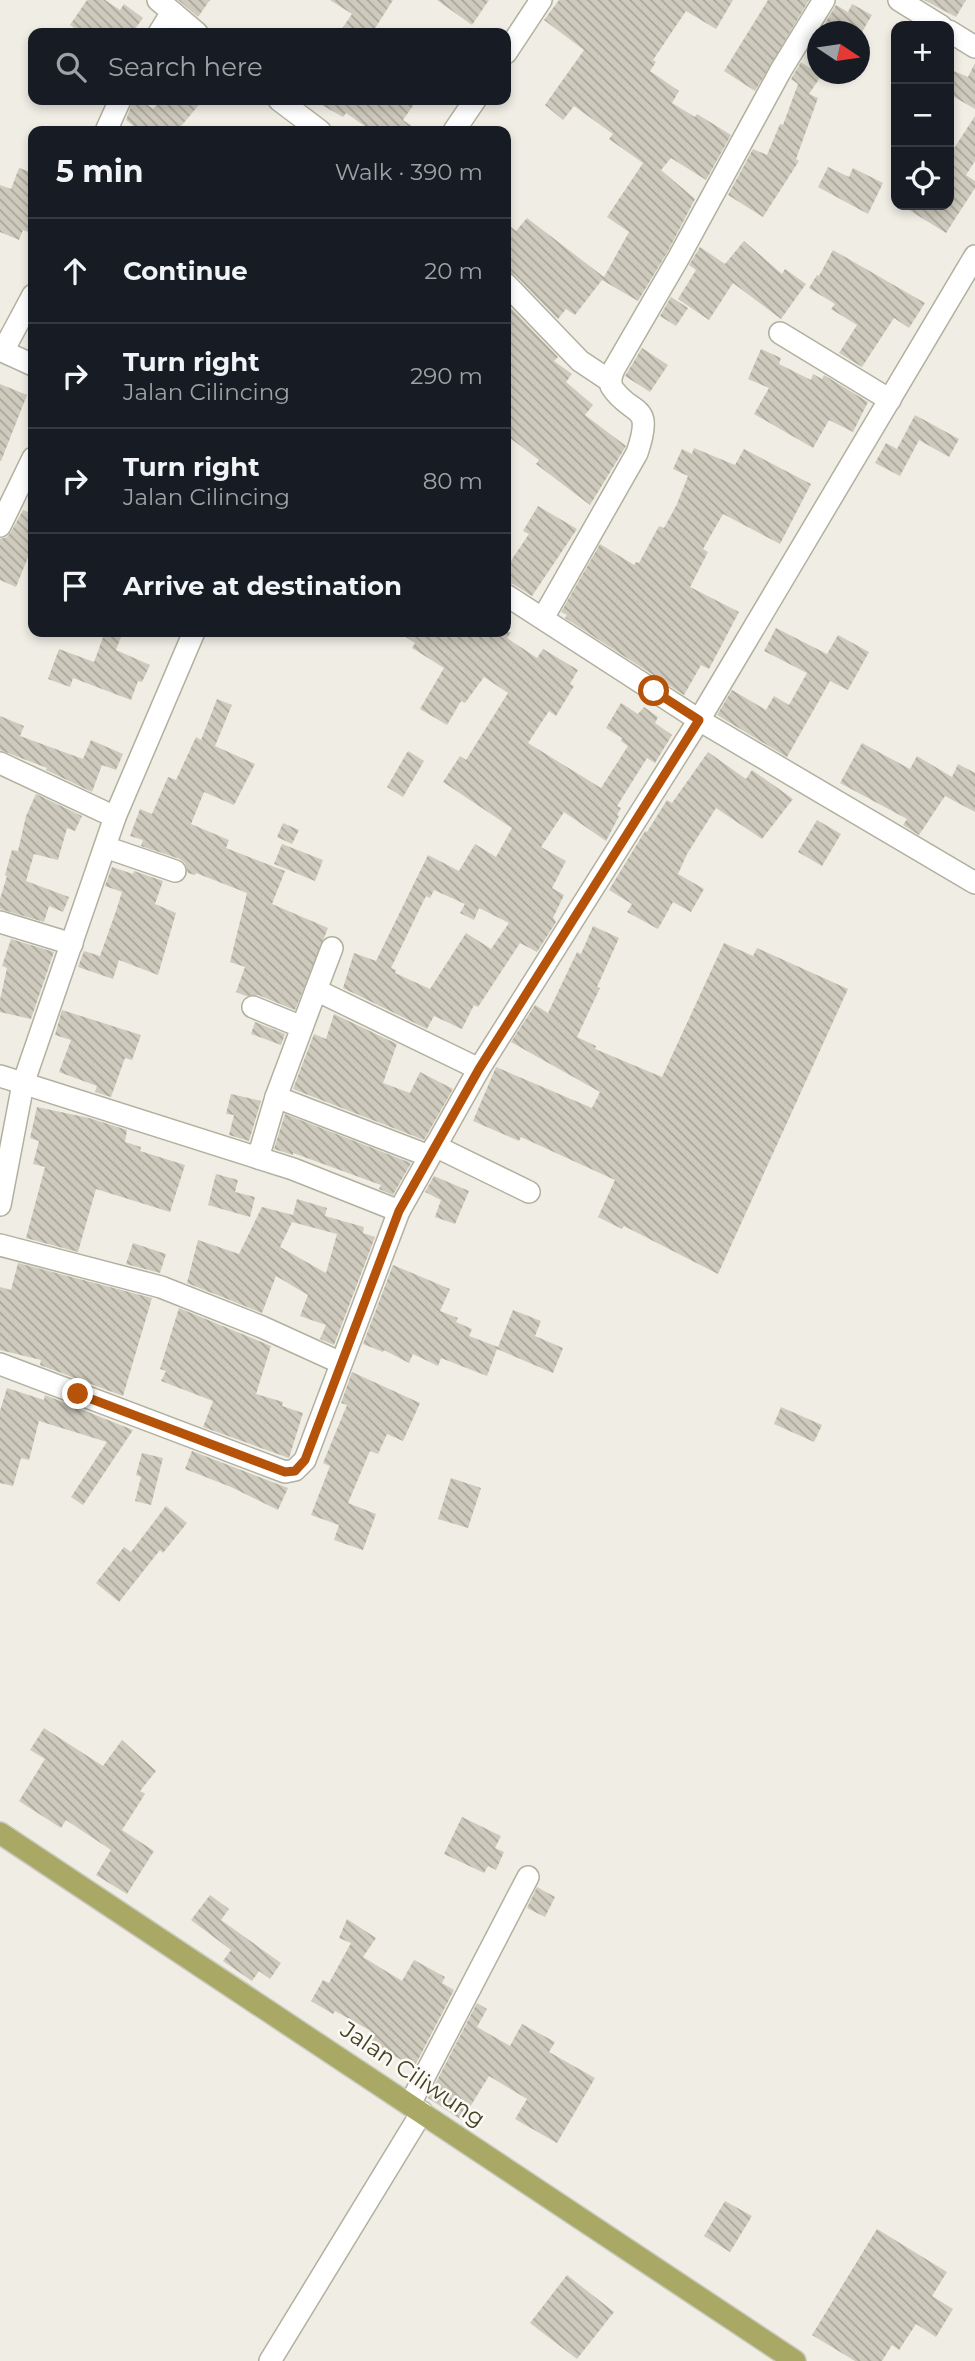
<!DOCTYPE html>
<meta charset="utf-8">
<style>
body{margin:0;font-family:Montserrat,sans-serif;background:#20242c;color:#f1f3f6}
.controls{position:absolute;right:21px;top:21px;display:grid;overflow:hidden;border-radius:14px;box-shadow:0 4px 10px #0003}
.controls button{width:63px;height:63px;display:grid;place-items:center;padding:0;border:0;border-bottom:2px solid #363941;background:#171b24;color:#f1f3f6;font:35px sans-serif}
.compass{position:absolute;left:807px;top:21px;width:63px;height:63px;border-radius:50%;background:#171b24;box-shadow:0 4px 10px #0003;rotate:103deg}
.stop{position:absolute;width:21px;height:21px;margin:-16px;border:5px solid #b45309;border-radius:50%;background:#fff}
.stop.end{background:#b45309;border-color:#fff;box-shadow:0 2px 7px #0008}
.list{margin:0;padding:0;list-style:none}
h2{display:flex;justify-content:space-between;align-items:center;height:91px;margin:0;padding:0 28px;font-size:30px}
h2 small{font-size:23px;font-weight:400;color:#9ea1a6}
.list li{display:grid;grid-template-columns:46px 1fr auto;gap:21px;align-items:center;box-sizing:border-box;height:105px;padding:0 28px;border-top:2px solid #363941}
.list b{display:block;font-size:26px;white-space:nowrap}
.list p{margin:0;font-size:23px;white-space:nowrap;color:#9ea1a6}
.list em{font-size:23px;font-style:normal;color:#9ea1a6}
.icon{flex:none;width:38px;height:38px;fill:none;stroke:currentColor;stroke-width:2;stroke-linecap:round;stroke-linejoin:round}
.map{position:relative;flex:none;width:975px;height:2361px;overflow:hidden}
.search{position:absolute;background:#171b24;box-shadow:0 4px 10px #0003;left:28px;top:28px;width:483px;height:77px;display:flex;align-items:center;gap:18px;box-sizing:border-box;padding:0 24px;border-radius:14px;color:#9ea1a6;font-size:26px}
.panel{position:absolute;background:#171b24;box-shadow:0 4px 10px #0003;left:28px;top:126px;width:483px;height:511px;border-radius:14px}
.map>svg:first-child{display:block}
.building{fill:url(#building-back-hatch);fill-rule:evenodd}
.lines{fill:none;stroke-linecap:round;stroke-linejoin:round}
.minor-casing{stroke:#b2b09e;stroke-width:24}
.major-casing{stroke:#cbcac1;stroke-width:24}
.minor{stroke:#fff;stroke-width:21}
.major{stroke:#aaa865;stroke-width:21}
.route{stroke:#b45309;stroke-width:9}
.labels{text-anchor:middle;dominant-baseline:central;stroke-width:5;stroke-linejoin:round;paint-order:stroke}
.street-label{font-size:23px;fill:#454321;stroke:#fbfaf7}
</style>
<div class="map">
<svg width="975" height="2361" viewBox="0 0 975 2361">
<defs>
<pattern id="building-back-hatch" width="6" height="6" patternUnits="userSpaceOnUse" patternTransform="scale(1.75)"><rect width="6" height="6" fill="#cecabd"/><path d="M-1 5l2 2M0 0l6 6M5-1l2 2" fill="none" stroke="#a9a699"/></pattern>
</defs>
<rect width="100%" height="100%" fill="#f0ede5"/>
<g class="building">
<polygon points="87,0 105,0 120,10 124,4 143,18 132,33 82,33 70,25"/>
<polygon points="178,0 210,0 198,17"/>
<polygon points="330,0 393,0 372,33 339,33 352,14"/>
<polygon points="437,0 489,0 472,25"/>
<polygon points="559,0 733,0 716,29 686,11 653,60 656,62 650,71 679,91 672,103 695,117 697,114 731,135 706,180 671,158 661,170 695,199 668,251 638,301 602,280 575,315 566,309 558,319 515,275 506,271 506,223 516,231 527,218 604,277 629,232 607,217 643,163 609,139 613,134 574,106 563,120 545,105 584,50 544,20"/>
<polygon points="768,0 809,0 755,91 724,71"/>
<polygon points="924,0 966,0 956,17"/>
<polygon points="852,4 872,15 862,32 838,32 825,23 836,5 848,12"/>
<polygon points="801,62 821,76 809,94 818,98 796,159 799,161 763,217 728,195 753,149 767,155 780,124 783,125 798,84 791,79"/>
<polygon points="975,63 975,109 949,94 949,69 968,77"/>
<polygon points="133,100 141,100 153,109 161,100 203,100 177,131 140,131 126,120"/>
<polygon points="313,100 417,100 403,120 419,131 372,131 346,113 343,117"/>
<polygon points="975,116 975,161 966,175 975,181 975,188 946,233 901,205 949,205 949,156"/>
<polygon points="828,167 849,177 853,168 883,183 868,214 818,187"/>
<polygon points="19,168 33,173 33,234 23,230 19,240 0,232 0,185 11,189"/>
<polygon points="744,241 782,274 785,269 806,284 781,319 733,283 709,320 678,299 696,270 689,265 700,247 725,264"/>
<polygon points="833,250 925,303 909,328 894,318 862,367 839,353 857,325 831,309 835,304 809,288 817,275 819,276"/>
<polygon points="671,297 688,308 676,326 660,316"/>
<polygon points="506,303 558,357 554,361 572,374 566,382 593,405 585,415 626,446 590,505 536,464 539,460 506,435"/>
<polygon points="642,348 668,365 650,392 625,376"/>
<polygon points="761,349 781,358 779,364 811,380 813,374 822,379 824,375 868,402 853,432 829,420 813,448 754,414 769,388 748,379"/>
<polygon points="0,384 27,395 1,461 0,461"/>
<polygon points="915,415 959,439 949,457 919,440 900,476 875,463 886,443 897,449"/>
<polygon points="694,448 735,465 744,449 811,484 780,544 723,514 703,549 708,552 690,587 739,612 709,669 701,665 684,695 565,618 567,615 561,612 600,544 634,565 636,562 639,563 659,526 664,528 677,504 688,476 673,469 682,449 692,454"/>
<polygon points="538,506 577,529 532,596 513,584 506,582 506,568 529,534 523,531"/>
<polygon points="23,510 33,514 33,545 16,587 0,580 0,539 7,537 11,532"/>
<polygon points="776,628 827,654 838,635 869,652 848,690 830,681 787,757 717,715 732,690 766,710 774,696 789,705 807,673 764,651"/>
<polygon points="105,632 123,632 116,650 150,665 142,682 138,681 131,700 73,678 70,687 48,679 59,649 94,662"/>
<path d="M398,632H511L507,638L537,658L543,649L578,670L570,684L574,686L556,716L549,711L528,743L601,788L628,746L621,741L622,738L606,728L621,703L638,714L644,707L658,717L655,723L672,735L655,763L647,758L617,806L621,808L617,815L619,816L606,841L564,812L541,847L566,861L552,888L564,895L553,918L556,922L537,952L520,943L478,1007L474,1005L462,1029L434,1016L427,1029L343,988L354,953L376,961L428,855L459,871L475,844L496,857L512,828L443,782L460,756L466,760L508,693L484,677L465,703L461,701L447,725L420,709L444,668L412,648L415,643ZM434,890L465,904L460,913L474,920L479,908L509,923L491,949L466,933L430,989L395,973L396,970L391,968L426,896L430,898Z"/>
<polygon points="217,699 232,705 215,746 255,764 234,805 204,792 191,824 229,840 226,848 285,871 272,904 328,928 295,1010 258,995 246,996 236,992 245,967 230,962 247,893 196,873 195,875 188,873 185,863 180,859 141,846 143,840 130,836 140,809 152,814 168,777 176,780 196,737 201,740"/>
<polygon points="0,716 24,726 20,736 83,759 91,740 123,754 116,770 102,765 92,792 46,770 47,768 0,750"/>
<polygon points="862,743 910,769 917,756 952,777 958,764 975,773 975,812 945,796 919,835 903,825 907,819 840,783"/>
<polygon points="408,751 424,761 403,797 387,787"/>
<polygon points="708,752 746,779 752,770 793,799 762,839 716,808 687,854 678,874 704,889 691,912 673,902 658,929 627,912 632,904 609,890 645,831 647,832 667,800 672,803"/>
<polygon points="36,794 82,816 75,831 67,828 58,860 34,854 26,881 69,897 63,912 49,906 44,922 0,909 0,899 7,876 5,875 12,850 18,851 26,816"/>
<polygon points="817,820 841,834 822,866 798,852"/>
<polygon points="283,823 299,830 292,844 277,837"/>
<polygon points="282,844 323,860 315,881 274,864"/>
<polygon points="112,867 133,874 134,871 163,881 155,904 176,913 158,975 119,960 113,979 78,967 84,951 100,956 116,911 122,892 105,886"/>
<polygon points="593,926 619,938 597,987 600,988 577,1037 596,1046 595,1049 662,1077 724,943 753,956 757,948 848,989 718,1274 624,1226 622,1229 598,1217 615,1180 521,1137 519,1141 473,1121 496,1067 592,1108 600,1092 511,1042 535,1005 548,1013 577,952 581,954"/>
<polygon points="11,939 54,952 31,1019 0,1012 0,1000 7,968 2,966"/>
<polygon points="62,1010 141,1035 132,1060 125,1058 111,1097 95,1092 97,1086 59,1072 71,1040 55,1035"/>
<polygon points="334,1014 397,1044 383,1083 410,1093 420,1072 453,1089 424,1140 293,1089 314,1034 326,1039"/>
<polygon points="255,1022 285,1034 281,1045 251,1034"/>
<polygon points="231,1094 261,1101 249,1141 229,1135 234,1115 226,1114"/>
<polygon points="37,1107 89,1118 127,1130 125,1142 141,1147 140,1151 185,1165 170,1212 96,1189 78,1252 26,1238 45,1167 33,1164 39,1141 30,1138"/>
<polygon points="285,1114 411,1163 393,1195 379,1189 381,1185 293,1153 293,1155 274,1149"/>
<polygon points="216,1174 238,1180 235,1192 255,1197 250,1217 208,1205"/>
<polygon points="434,1176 469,1191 455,1224 435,1217 441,1200 425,1192"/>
<path d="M297,1199L327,1208L325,1216L364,1227L363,1233L375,1237L334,1345L320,1339L326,1325L300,1316L308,1295L276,1276L262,1313L187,1283L198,1240L239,1254L262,1207L293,1215ZM292,1222L337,1234L326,1273L280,1247Z"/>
<polygon points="133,1243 166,1254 160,1273 126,1264"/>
<polygon points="18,1263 152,1298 123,1396 40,1365 41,1360 0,1350 0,1287 11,1290"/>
<polygon points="393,1265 450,1289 440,1311 458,1318 456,1322 472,1329 469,1336 498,1347 513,1310 541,1321 535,1336 563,1348 553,1373 497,1349 487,1376 441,1358 438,1366 413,1354 409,1363 384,1350 383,1352 363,1344"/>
<polygon points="179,1308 271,1346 256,1394 283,1402 282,1406 303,1413 289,1458 203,1427 213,1401 161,1381 166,1371 160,1369"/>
<polygon points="352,1372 420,1403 403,1441 387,1434 378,1454 370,1451 348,1503 376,1514 363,1550 334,1540 339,1525 311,1515 330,1466 323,1463 347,1405 341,1403"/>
<polygon points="7,1388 44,1400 45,1395 133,1430 83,1505 71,1497 107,1442 39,1421 29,1460 21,1458 13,1486 0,1483 0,1411"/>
<polygon points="781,1407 822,1425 814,1442 774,1424"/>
<polygon points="192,1451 288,1488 278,1510 231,1487 185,1469"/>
<polygon points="142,1453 163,1458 151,1505 135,1501 141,1477 136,1475"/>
<polygon points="451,1478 481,1488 468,1528 438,1519"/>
<polygon points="166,1506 187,1523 163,1553 160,1550 119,1602 96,1583 124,1547 131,1552"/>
<polygon points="44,1728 103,1766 122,1740 156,1771 140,1791 145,1794 122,1830 154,1851 127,1894 96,1875 111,1850 66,1820 61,1828 19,1801 45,1759 30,1750"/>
<polygon points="462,1817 501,1836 495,1848 504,1852 496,1870 488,1866 484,1873 444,1854"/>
<polygon points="537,1887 555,1897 545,1917 527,1908"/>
<polygon points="210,1895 229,1909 221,1920 281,1963 270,1979 259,1971 252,1981 223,1961 231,1950 191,1920"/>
<polygon points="347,1919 376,1938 363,1957 402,1981 414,1960 445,1977 442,1983 454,1990 405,2085 414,2067 366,2040 371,2031 335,2011 333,2014 311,2001 323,1980 329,1983 351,1943 339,1938"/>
<polygon points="477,2003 487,2009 477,2027 510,2046 522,2024 555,2042 549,2052 595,2078 557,2143 515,2119 527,2099 489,2076 462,2120 428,2098"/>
<polygon points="725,2201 752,2216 730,2252 704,2236"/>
<polygon points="877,2229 947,2272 932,2296 953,2309 936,2337 916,2324 899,2350 892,2345 882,2361 855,2361 812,2335"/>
<polygon points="567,2275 614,2312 577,2359 530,2323"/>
</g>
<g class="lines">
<defs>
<g id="minor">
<polyline points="158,0 197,33"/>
<polyline points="899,0 941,26"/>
<polyline points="949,31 975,47"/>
<polyline points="159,33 172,12"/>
<polyline points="506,53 541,0"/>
<polyline points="279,100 320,131"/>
<polyline points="106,131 120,100"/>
<polyline points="454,131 475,100"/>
<polyline points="506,284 580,361 610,381"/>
<polyline points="780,333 890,400"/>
<polyline points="0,350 33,365"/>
<polyline points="3,351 33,295"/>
<polyline points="0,526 33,458"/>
<polyline points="506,595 699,720 975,883"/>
<path d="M543,618L637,453C655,400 631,418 611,386V377L614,369L679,257L781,70L824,0"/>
<polyline points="0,763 115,817"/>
<polyline points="105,847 175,871"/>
<polyline points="0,922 72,944"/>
<polyline points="316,990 332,948"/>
<polyline points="253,1007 302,1027"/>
<polyline points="0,1076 293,1169 399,1211"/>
<polyline points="435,1146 529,1192"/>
<polyline points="429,1156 276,1097 316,990 479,1069"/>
<polyline points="258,1158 276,1097"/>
<polyline points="0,1205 23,1084 115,817 194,632"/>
<polyline points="0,1245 161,1287 262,1327 341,1363"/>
<polyline points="0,1364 285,1472 295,1470 305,1460 399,1211 479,1069 699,720 975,256"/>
<polyline points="410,2104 528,1877"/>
<polyline points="270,2361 422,2112"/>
</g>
<polyline id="major" points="0,1833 795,2361"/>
</defs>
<use href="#minor" class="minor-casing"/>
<use href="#major" class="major-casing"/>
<use href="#minor" class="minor"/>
<use href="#major" class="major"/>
</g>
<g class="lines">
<polyline class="route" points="78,1394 285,1472 295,1471 305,1460 399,1211 479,1069 699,720 654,691"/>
</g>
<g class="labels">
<g class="street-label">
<text transform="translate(413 2074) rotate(34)">Jalan Ciliwung</text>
</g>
</g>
</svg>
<div class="controls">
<button>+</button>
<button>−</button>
<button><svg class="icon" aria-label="locate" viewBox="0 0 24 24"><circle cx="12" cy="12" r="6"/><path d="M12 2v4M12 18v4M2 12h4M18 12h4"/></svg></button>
</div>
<svg class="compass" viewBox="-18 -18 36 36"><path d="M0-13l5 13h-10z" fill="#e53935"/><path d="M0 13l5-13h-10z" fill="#9ea1a6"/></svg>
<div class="stop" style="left:654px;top:691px"></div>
<div class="stop end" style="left:78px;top:1394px"></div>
<div class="search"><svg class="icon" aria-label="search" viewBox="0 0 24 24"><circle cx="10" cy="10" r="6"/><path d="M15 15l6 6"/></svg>Search here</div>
<section class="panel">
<h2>5 min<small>Walk · 390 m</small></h2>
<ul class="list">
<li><svg class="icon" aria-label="ahead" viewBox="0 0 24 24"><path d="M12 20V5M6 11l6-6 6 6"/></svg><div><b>Continue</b></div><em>20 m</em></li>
<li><svg class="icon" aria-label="right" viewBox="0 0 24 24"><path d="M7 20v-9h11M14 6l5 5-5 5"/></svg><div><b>Turn right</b><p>Jalan Cilincing</p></div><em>290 m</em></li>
<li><svg class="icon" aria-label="right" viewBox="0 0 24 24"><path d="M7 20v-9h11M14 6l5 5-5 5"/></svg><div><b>Turn right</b><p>Jalan Cilincing</p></div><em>80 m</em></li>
<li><svg class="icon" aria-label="arrive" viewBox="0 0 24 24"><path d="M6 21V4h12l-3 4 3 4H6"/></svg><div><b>Arrive at destination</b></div></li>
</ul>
</section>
</div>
